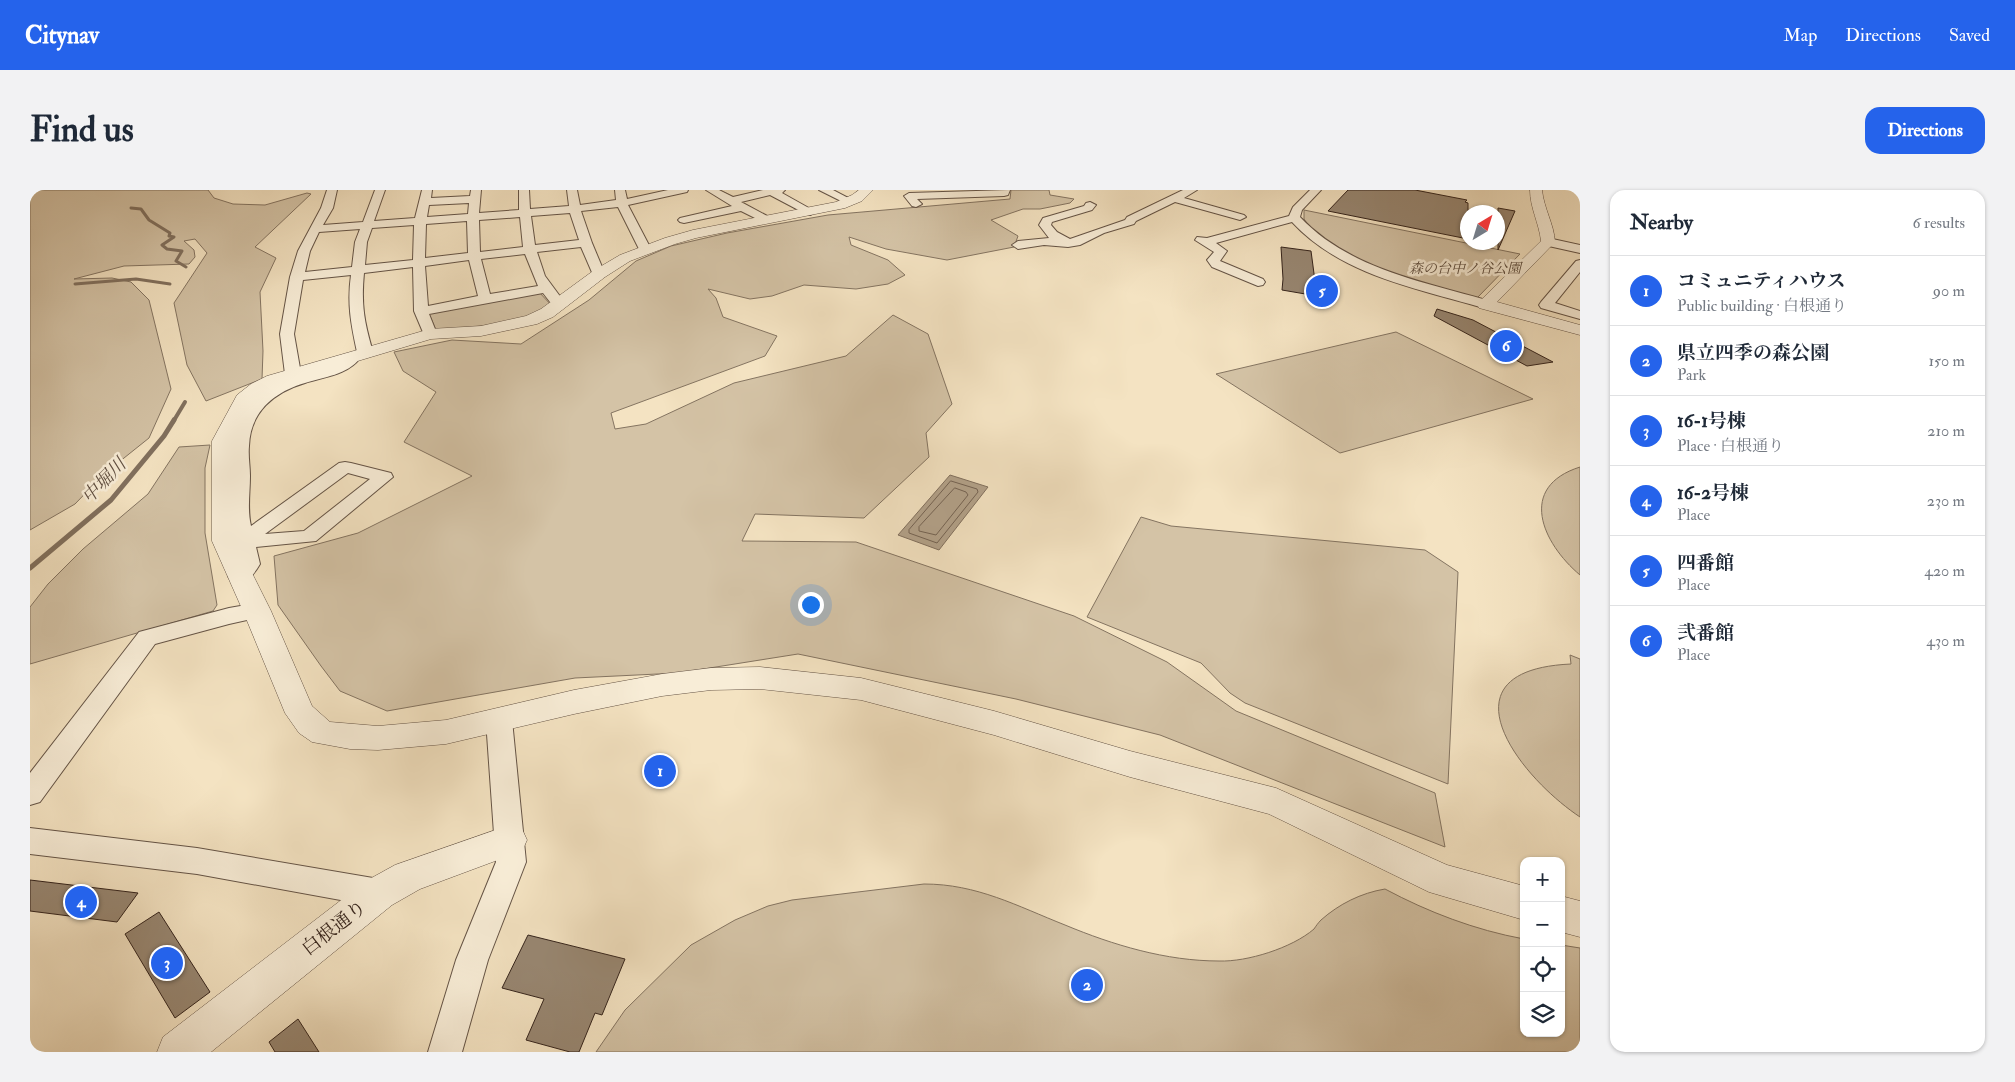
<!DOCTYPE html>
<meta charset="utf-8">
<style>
body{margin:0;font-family:"IM FELL Double Pica","Noto Serif JP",serif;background:#f2f2f3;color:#1f2937}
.controls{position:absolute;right:15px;bottom:15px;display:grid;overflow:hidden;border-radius:10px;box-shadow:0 1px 4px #0004}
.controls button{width:45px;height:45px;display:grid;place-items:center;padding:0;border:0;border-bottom:1px solid #e0e1e3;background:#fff;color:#1f2937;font:25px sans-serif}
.compass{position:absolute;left:1430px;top:15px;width:45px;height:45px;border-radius:50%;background:#fff;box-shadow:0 1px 4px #0004;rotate:38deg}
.you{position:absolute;left:780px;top:414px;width:18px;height:18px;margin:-12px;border:4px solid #fff;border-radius:50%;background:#1a73e8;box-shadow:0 0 0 8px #1a73e833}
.badge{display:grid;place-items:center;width:32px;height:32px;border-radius:50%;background:#2563eb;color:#fff;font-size:16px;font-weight:700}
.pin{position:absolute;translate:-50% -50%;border:2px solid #fff;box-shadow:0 1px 5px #0006}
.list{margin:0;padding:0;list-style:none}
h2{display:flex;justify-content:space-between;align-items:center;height:65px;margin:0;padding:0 20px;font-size:21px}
h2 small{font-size:16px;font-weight:400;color:#747a83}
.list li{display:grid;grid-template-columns:32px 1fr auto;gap:15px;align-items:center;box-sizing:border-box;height:70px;padding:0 20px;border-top:1px solid #e0e1e3}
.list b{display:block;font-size:19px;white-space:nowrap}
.list p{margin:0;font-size:16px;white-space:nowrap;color:#747a83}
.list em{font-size:16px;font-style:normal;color:#747a83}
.icon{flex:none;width:28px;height:28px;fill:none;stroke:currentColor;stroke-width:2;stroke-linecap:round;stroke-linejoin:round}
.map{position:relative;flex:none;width:1550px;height:862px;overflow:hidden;border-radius:15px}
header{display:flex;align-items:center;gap:30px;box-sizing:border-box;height:70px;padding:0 25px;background:#2563eb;color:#fff}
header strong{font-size:24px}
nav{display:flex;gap:28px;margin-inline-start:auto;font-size:18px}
.intro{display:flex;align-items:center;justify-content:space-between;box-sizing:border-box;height:120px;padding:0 30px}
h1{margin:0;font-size:35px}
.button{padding:12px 22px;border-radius:15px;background:#2563eb;color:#fff;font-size:18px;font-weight:700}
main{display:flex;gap:30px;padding:0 30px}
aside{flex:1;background:#fff;border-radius:15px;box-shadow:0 1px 4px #0004}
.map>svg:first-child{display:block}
.green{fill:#d4c3a6;stroke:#847461}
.water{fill:#b3a28a;stroke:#81705e}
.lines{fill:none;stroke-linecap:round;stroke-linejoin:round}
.shore{stroke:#746353;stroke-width:1}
.stream-far2{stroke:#81705e;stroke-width:3}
.stream-far1{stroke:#81705e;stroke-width:4}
.stream{stroke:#81705e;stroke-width:5}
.building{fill:#988772;stroke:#35241c}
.minor-casing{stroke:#655446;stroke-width:2}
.tertiary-casing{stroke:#655446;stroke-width:1}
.minor{fill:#f8edd7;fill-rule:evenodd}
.tertiary{fill:#f8edd7;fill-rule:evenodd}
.labels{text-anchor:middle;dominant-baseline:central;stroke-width:5;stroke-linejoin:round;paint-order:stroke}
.far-park-label{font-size:14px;font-style:italic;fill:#5d4c3e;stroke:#f8edd7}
.water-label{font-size:18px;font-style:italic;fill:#615042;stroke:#f8edd7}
.near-street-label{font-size:19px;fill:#35241c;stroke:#f8edd7}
</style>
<header>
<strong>Citynav</strong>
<nav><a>Map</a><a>Directions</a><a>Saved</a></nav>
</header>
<div class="intro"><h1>Find us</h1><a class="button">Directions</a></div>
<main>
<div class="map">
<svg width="1550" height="862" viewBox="0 0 1550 862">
<rect width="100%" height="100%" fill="#f4e3c2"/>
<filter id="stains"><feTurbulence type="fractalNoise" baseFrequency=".004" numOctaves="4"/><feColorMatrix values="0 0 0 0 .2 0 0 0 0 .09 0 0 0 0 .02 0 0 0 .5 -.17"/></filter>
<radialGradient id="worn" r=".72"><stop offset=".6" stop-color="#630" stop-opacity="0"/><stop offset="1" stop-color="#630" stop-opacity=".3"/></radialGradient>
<g class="green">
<polygon points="0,0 178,0 184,8 203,14 235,15 277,3 281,4 225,57 246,68 230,102 233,161 232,189 176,211 157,175 144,113 177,63 165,49 154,51 164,60 165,67 159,74 94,76 44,89 82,88 101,92 119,110 141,199 119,248 74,284 45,314 0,340"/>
<polygon points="981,0 1019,0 1020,5 1044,9 1040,13 1010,19 993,19 961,30 988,46 984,57 917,70 856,59 819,47 821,55 858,70 875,85 858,94 826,99 774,95 742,106 720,109 678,99 686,108 693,127 747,146 735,166 581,223 585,239 616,234 704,193 816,166 863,125 898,144 922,214 896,243 899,267 834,328 725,324 712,351 826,352 1044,426 1137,472 1206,521 1405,603 1415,657 1130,545 986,509 768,464 648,483 545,488 357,521 310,501 291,476 248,415 244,366 328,343 442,286 374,252 406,202 373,181 364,162 422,150 491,154 559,110 606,71 641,56 697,43 798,25 980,9"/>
<path d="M1274,20L1490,64L1447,108C1396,93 1330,81 1288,47C1283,42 1278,35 1274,29Z"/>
<polygon points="509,102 522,116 498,128 452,136 406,140 398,121"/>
<polygon points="1366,142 1503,209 1310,263 1186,184"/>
<polygon points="180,255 175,278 175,343 187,415 183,421 0,474 0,417 18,394 53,359 118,304 149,257"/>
<path d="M1550,277V385C1512,353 1487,297 1550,277Z"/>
<polygon points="1111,327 1141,336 1395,360 1428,382 1418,594 1215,513 1200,503 1171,473 1057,427"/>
<path d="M1540,465L1550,469V627C1487,585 1408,480 1541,474Z"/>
<path d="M894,694C947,694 987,716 1035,735C1083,755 1136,771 1189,771C1217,772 1262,758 1284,739C1286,736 1288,733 1291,730C1309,714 1331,703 1355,699C1398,722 1445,740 1494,749V843H1531V755L1550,758V862H566L595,820L661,755L705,730L738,716L762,710Z"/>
</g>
<polygon class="water" points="920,285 958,297 909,360 868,345"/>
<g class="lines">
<g class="shore">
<polygon points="921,291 947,299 948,302 907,353 879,343 879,340"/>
<polygon points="925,298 936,302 938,305 906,345 889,341 889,337"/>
</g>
<g class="stream-far2">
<polyline points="101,18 111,19 119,30 140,43 139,46 144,47 132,55 137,59 152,61 146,71 156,77"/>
<polyline points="45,94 106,89 140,94"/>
</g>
<polyline class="stream-far1" points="143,232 155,212"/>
<polyline class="stream" points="0,378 81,310 134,246 144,230"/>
</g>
<g class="building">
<polygon points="1318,0 1385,0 1437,10 1435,12 1438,13 1438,49 1298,21"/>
<polygon points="1468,18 1485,21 1468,60"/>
<polygon points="1251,57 1281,61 1287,106 1252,100 1253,89"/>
<polygon points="1407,119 1443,130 1523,172 1497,176 1404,126"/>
<polygon points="0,690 108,703 87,732 0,721"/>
<polygon points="129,722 180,802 145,828 95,744"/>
<polygon points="498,745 595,769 572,825 565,823 549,862 540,862 496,850 514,809 472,798"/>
<polygon points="268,829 289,862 245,862 239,852"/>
</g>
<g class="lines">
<defs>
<g id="minor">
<path d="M297,0H307L303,18L293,35L333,32L345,0H355L344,31L385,28L392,0H402L401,8L440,6L441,0H451L449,23L489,20V0H499L500,19L539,16L537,0H547L550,15L586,10L585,0H595L597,9L638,0H658L657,2L598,15L621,59L615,63L609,59L588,17L551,21L562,53L575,84L574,87H564L551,57L507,62L515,86L532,109L530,112H520L513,103L399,124L407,144L405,147H395L384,121L383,77L334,83C331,114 334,132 343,162L340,165H330L327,162C321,134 317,114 321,85L273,90L264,144L271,184L302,174L317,165H327L330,168C318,185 293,187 275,193C244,202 220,222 219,256C218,266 220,276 220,286C220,303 217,319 221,336L309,273L315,272L321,273L361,283L363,287L286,351L226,357L230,374C223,386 216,395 201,391L198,386L209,373L199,326L203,244L210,225L224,207L240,195L258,187L255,184L250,144L260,87L268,61L291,18ZM439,13L438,24L397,27L399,15ZM540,23L549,50L505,55L501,26ZM490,27L493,57L450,62L449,30ZM437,31L438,63L395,68L396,34ZM384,35L383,70L335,75L337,52L342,38ZM330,39L325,52L322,77L275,82L280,61L289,42ZM495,64L508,96L460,104L451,69ZM439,70L448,106L398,116L395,76ZM318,283L340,289L274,341L235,344Z"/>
<polygon points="676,0 689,0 703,7 733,0 755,0 752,3 786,22 780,25 776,24 740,5 711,12 741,28 743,30 741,32 733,32 711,21 654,33 650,32 648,30 650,28 702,16"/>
<polygon points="789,0 803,0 824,11 819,14 815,13"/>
<polygon points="980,0 978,5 974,6 887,9 892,14 886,17 882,16 874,6 879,3"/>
<polygon points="1153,0 1167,0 1154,8 1214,25 1216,27 1210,30 1145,12 1106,31 1104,34 1074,43 1050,55 1038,57 1014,55 988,59 982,55 988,51 1019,48 1009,35 1013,28 1054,16 1056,13 1060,12 1066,15 1062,20 1022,32 1021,35 1027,42 1040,49 1095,30 1097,27"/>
<path d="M1280,0H1291L1272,20L1270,27C1319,79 1394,92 1460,111L1462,114L1455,118L1450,117C1384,98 1310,84 1262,32L1186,53L1197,61L1190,71L1233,89L1235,92L1233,95L1228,96L1182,77L1177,70L1184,62L1165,50L1167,47L1177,48L1259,26L1263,17Z"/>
<polygon points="1518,48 1550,55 1550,63 1514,55 1512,52 1514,49"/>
<polygon points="1550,70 1550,82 1525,113 1550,121 1550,129 1511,118 1509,115 1511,112 1546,71"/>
<polygon points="227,413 235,416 238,421 235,426 199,434 125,454 10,612 0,615 0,583 109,442 199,418"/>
<polygon points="469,520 478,523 482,530 496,672 458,770 432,862 398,862 426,770 466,672 456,530 460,523"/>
<polygon points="0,638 167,658 349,689 360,693 364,703 360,713 349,717 167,684 0,664"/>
</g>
<g id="tertiary">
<polygon points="829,0 843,0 832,11 815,18 666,48 645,54 600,71 575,87 523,127 507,134 451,146 401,149 251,194 235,202 223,212 204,251 206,351 241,421 282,516 300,532 348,536 416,530 544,500 632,484 681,478 730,477 831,488 964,521 1100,561 1246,598 1417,675 1494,696 1494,730 1399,702 1239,624 1100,587 964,545 831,510 730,499 681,500 632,506 544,524 416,554 348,560 320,559 282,552 269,543 255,523 213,421 182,351 182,251 207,205 221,194 237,186 400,139 451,136 496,126 511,119 563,81 590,65 635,48 663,40 806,12 822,5"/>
<path d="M1500,0H1512C1514,19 1524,34 1525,52L1467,112L1550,135V145L1449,118L1447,114L1511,51C1509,33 1500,18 1500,0Z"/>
<polygon points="480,635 492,639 497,650 492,661 390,699 362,715 181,862 127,862 133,847 336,691 365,675"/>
<polygon points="1531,706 1550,711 1550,747 1531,742"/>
</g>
</defs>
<use href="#minor" class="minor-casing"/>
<use href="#tertiary" class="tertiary-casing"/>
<use href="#minor" class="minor"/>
<use href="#tertiary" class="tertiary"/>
</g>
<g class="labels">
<g class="far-park-label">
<text x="1435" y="78">森の台中ノ谷公園</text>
</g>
<g class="water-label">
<text transform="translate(74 291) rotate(-46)">中堀川</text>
</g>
<g class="near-street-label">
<text transform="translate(304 738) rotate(-38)">白根通り</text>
</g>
</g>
<rect width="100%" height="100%" filter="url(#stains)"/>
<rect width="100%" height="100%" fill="url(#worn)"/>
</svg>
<div class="controls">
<button>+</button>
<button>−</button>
<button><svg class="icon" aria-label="locate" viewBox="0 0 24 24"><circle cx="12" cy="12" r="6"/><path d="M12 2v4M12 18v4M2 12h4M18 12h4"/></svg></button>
<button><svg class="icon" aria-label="layers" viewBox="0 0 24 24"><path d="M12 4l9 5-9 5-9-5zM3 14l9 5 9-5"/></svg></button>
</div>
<svg class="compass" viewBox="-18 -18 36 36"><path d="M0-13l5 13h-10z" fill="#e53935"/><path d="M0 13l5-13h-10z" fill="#747a83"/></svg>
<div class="you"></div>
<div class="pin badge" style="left:630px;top:581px">1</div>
<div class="pin badge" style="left:1057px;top:795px">2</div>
<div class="pin badge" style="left:137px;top:773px">3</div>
<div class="pin badge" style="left:51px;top:712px">4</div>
<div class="pin badge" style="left:1292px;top:101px">5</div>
<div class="pin badge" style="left:1476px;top:156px">6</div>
</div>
<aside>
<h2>Nearby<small>6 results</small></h2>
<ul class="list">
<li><span class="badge">1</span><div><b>コミュニティハウス</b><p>Public building · 白根通り</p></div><em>90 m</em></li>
<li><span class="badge">2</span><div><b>県立四季の森公園</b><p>Park</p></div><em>150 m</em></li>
<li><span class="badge">3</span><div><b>16-1号棟</b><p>Place · 白根通り</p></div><em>210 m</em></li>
<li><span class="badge">4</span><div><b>16-2号棟</b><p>Place</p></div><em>230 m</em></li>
<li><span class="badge">5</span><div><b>四番館</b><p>Place</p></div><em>420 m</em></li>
<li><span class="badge">6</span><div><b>弐番館</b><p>Place</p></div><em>430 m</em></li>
</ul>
</aside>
</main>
